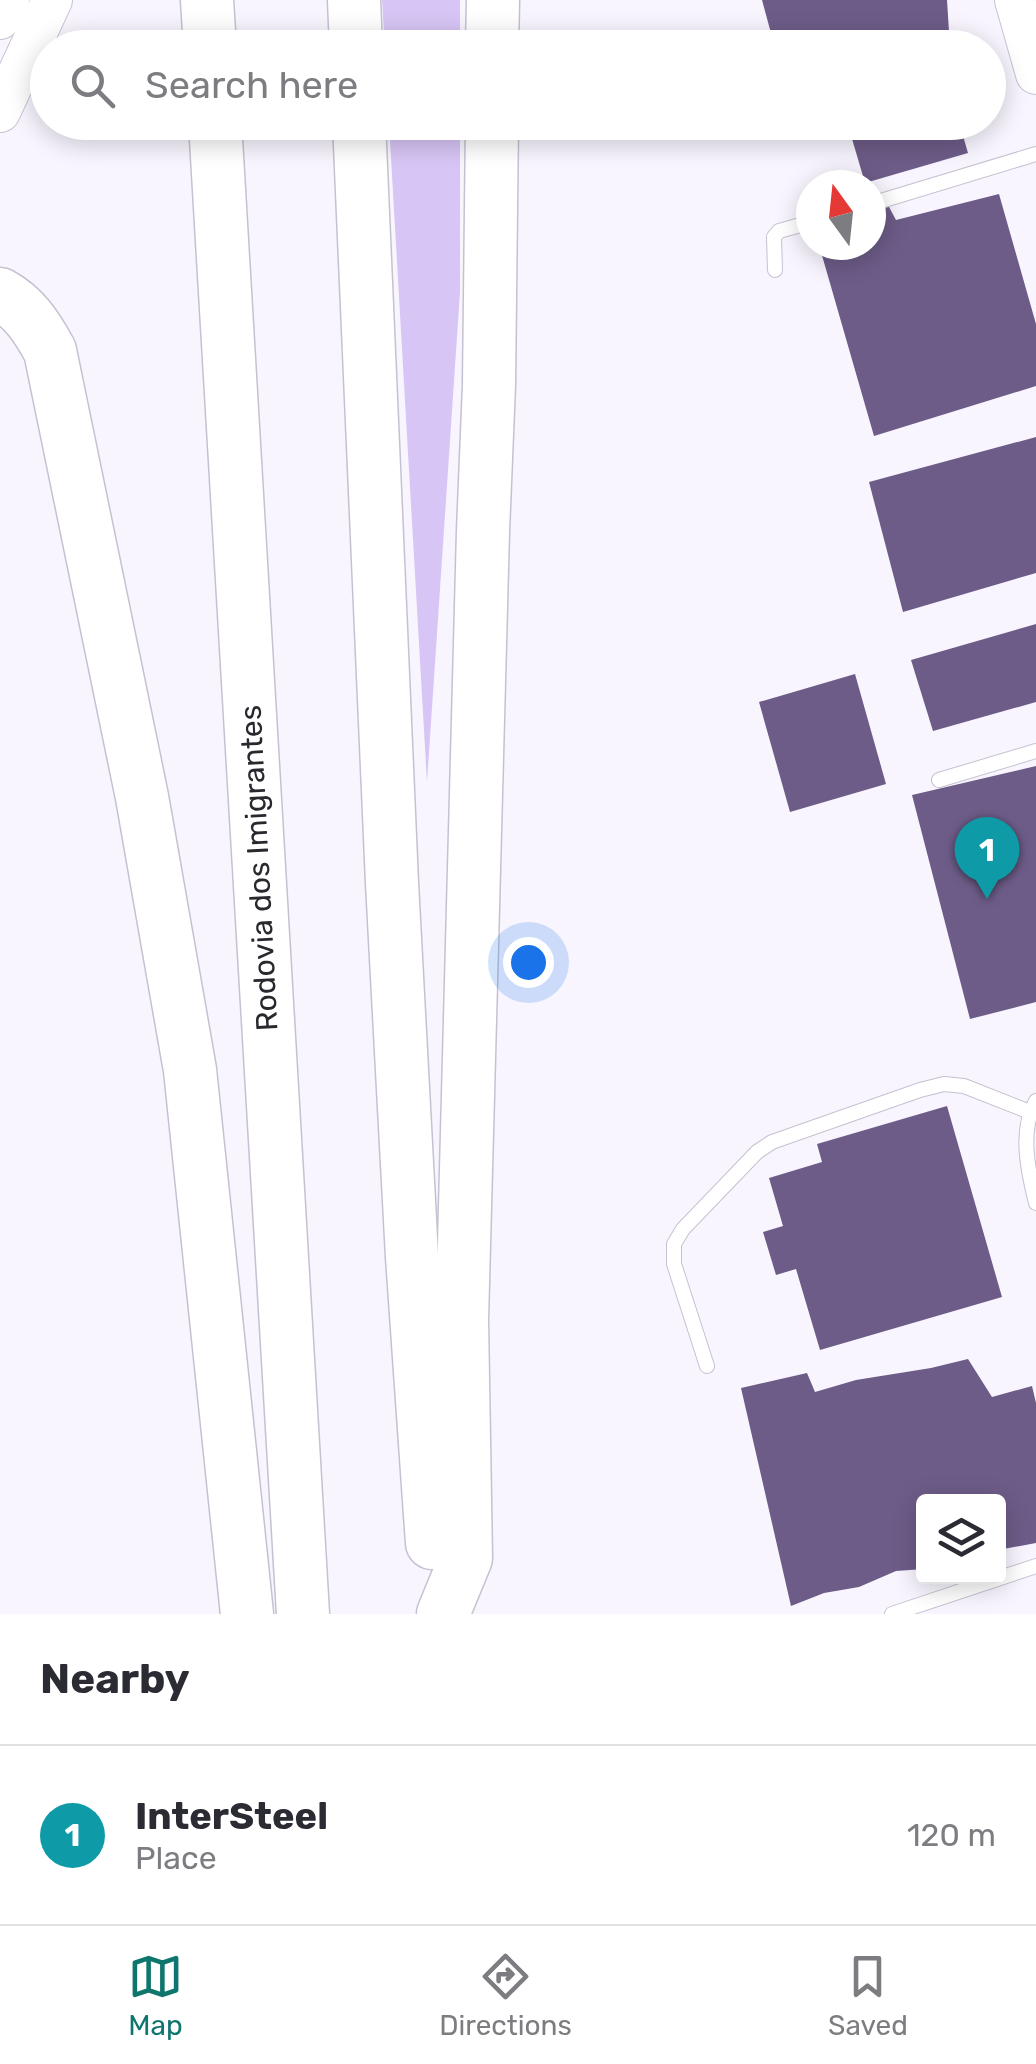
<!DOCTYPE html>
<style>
body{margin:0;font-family:Rubik,sans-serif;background:#f2f2f3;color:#2b2b33}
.controls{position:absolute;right:30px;bottom:30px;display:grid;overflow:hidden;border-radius:10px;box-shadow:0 5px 25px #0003}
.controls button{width:90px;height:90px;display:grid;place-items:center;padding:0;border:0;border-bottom:2px solid #e1e1e2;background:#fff;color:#2b2b33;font:50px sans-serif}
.compass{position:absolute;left:796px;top:170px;width:90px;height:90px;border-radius:50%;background:#fff;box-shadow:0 5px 25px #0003;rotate:345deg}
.you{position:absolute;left:528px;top:962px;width:35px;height:35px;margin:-25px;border:8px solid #fff;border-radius:50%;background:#1a73e8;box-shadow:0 0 0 15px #1a73e833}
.badge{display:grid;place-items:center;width:65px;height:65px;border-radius:50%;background:#0f766e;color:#fff;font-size:32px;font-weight:700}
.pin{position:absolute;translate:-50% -82px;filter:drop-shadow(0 2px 5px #0008)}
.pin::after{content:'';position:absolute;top:52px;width:35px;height:30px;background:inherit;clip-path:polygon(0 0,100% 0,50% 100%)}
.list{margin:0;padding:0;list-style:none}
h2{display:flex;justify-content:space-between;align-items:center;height:130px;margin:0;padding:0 40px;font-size:42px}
h2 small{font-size:32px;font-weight:400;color:#7c7c81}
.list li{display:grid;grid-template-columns:65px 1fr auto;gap:30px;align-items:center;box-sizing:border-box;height:180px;padding:0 40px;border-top:2px solid #e1e1e2}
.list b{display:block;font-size:38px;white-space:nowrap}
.list p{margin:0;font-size:32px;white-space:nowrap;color:#7c7c81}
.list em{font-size:32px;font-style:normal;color:#7c7c81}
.icon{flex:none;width:55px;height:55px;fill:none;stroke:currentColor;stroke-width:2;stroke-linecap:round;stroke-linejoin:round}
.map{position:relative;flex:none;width:1036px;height:1614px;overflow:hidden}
.search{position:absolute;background:#fff;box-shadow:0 5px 25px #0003;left:30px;right:30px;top:30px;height:110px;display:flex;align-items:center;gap:25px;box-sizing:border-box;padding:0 35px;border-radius:55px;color:#7c7c81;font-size:38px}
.sheet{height:310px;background:#fff}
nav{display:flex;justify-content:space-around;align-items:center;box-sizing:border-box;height:140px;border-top:2px solid #e1e1e2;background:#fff;font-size:28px;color:#7c7c81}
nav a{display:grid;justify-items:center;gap:5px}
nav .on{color:#0f766e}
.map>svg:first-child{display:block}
.green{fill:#d7c5f5}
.building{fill:#6d5c88}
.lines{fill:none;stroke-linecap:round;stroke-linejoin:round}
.lane-casing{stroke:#c6c1d0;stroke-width:16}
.secondary-casing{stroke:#c6c1d0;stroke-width:42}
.highway-casing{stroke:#c6c1d0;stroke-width:55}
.lane{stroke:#fff;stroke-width:14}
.secondary{stroke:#fff;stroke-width:40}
.highway{stroke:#fff;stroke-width:52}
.labels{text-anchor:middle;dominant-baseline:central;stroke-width:10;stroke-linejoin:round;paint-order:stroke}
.street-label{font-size:30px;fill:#2a282e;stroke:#fff}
</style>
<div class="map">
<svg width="1036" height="1614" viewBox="0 0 1036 1614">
<rect width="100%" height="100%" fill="#f8f5fe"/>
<g class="green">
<polygon points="382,0 460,0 460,47 385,47"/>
<polygon points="389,123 460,123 460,292 427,782"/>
</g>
<g class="building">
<polygon points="762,0 947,0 950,48 775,48"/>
<polygon points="882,122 959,122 968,153 865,183 850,132"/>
<polygon points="999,194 1036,324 1036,386 874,436 819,245 871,245 871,210 888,205 896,220"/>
<polygon points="1036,437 1036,573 903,612 869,482"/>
<polygon points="1036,624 1036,702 933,731 911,660"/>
<polygon points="855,674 886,784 790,812 759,702"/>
<polygon points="1036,766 1036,1002 970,1019 912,795"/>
<polygon points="947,1106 1002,1297 820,1350 796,1269 776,1275 763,1232 783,1226 769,1178 822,1162 817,1144"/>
<polygon points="968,1359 992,1397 1032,1386 1036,1403 1036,1543 998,1550 998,1502 924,1502 924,1569 896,1571 859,1587 824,1593 791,1606 741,1388 807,1373 815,1392 856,1380 931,1368"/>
</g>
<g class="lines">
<defs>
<g id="lane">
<polyline points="871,204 1036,154"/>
<polyline points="775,270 774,237 779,231 811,222"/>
<polyline points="939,780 1036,751"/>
<path d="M1036,1101C1019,1130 1028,1171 1036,1203"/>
<polyline points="707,1366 674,1264 674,1244 683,1229 757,1152 772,1142 920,1090 944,1084 964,1086 1030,1112"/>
<polyline points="892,1614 1036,1566"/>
</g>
<g id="secondary">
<polyline points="1015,0 1036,74"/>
<polyline points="0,19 9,0"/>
<polyline points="0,112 52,0"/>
</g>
<g id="highway">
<polyline points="207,0 210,48"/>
<polyline points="354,0 356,48"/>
<polyline points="492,48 493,0"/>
<polyline points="215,122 303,1614"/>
<polyline points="359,122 392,883 412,1257 432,1543"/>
<path d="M0,294C24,307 37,327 50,351L142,797L190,1070L247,1614"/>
<polyline points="443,1614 466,1558 462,1320 483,531 489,385 492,122"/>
</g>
</defs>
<use href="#lane" class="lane-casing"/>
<use href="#secondary" class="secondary-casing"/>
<use href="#highway" class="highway-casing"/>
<use href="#lane" class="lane"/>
<use href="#secondary" class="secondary"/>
<use href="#highway" class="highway"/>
</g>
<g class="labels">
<g class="street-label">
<text transform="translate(259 868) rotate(-93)">Rodovia dos Imigrantes</text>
</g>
</g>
</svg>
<div class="controls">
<button><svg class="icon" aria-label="layers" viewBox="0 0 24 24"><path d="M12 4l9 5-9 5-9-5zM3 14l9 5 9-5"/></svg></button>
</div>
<svg class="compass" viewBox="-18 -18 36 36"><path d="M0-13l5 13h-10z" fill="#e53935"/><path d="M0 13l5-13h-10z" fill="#7c7c81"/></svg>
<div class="you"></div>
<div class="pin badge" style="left:987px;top:899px;background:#0f9aa8">1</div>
<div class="search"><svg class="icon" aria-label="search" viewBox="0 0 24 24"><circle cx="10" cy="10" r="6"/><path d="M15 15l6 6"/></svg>Search here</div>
</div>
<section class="sheet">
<h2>Nearby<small></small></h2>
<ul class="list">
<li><span class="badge" style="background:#0f9aa8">1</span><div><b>InterSteel</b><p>Place</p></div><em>120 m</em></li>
</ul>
</section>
<nav>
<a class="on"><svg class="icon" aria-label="map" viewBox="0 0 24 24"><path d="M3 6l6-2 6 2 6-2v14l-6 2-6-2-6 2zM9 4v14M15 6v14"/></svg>Map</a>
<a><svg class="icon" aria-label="directions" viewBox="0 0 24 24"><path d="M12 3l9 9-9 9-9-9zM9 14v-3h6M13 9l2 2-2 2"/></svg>Directions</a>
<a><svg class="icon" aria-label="saved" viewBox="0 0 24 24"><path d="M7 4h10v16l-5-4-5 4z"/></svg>Saved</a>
</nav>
